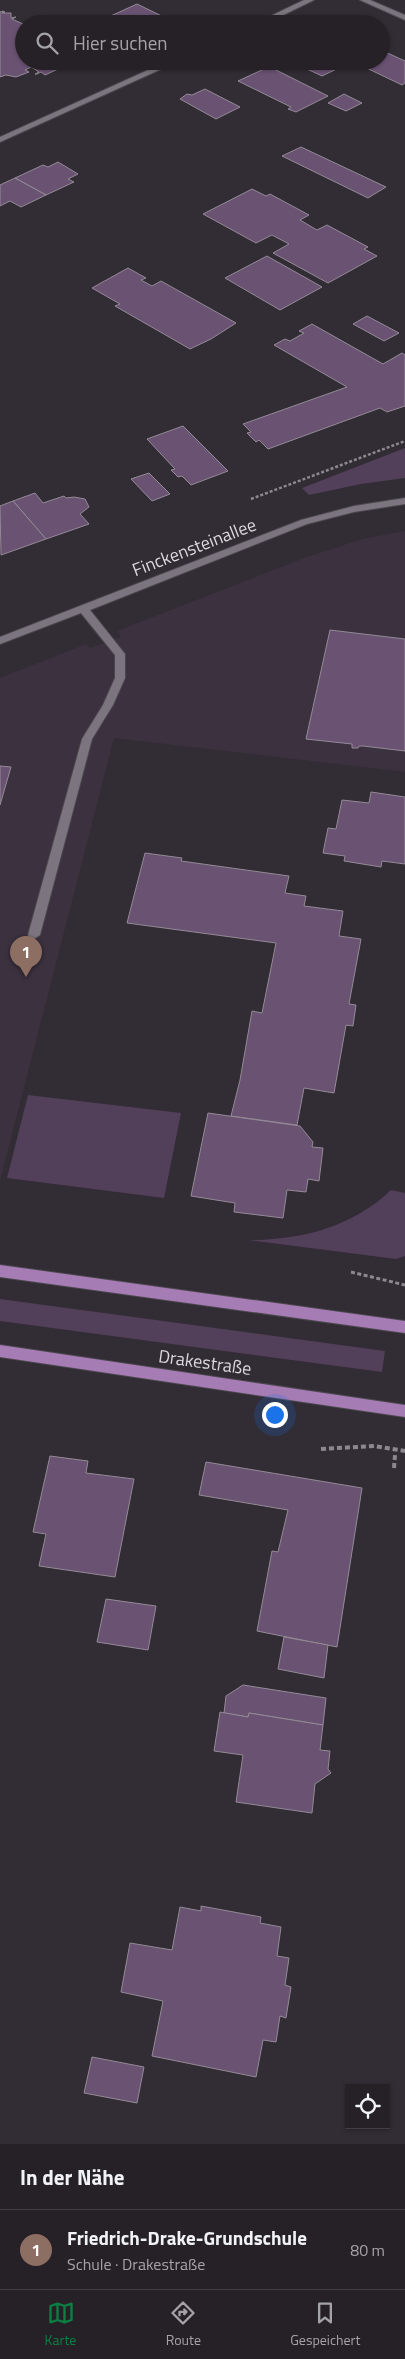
<!DOCTYPE html>
<html lang="de">
<meta charset="utf-8">
<style>
body{margin:0;font-family:"Titillium Web",sans-serif;background:#2e292f;color:#f1f3f6}
.controls{position:absolute;right:15px;bottom:15px;display:grid;overflow:hidden;border-radius:0px;box-shadow:0 1px 4px #0004}
.controls button{width:45px;height:45px;display:grid;place-items:center;padding:0;border:0;border-bottom:1px solid #423e44;background:#262127;color:#f1f3f6;font:25px sans-serif}
.you{position:absolute;left:274px;top:1414px;width:18px;height:18px;margin:-12px;border:4px solid #fff;border-radius:50%;background:#1a73e8;box-shadow:0 0 0 8px #1a73e833}
.badge{display:grid;place-items:center;width:32px;height:32px;border-radius:50%;background:#0b8043;color:#fff;font-size:16px;font-weight:700}
.pin{position:absolute;translate:-50% -41px;filter:drop-shadow(0 1px 2px #0008)}
.pin::after{content:'';position:absolute;top:26px;width:18px;height:15px;background:inherit;clip-path:polygon(0 0,100% 0,50% 100%)}
.list{margin:0;padding:0;list-style:none}
h2{display:flex;justify-content:space-between;align-items:center;height:65px;margin:0;padding:0 20px;font-size:21px}
h2 small{font-size:16px;font-weight:400;color:#a4a3a7}
.list li{display:grid;grid-template-columns:32px 1fr auto;gap:15px;align-items:center;box-sizing:border-box;height:80px;padding:0 20px;border-top:1px solid #423e44}
.list b{display:block;font-size:19px;white-space:nowrap}
.list p{margin:0;font-size:16px;white-space:nowrap;color:#a4a3a7}
.list em{font-size:16px;font-style:normal;color:#a4a3a7}
.icon{flex:none;width:28px;height:28px;fill:none;stroke:currentColor;stroke-width:2;stroke-linecap:round;stroke-linejoin:round}
.map{position:relative;flex:none;width:405px;height:2144px;overflow:hidden}
.search{position:absolute;background:#262127;box-shadow:0 1px 4px #0004;left:15px;right:15px;top:15px;height:55px;display:flex;align-items:center;gap:12px;box-sizing:border-box;padding:0 18px;border-radius:28px;color:#a4a3a7;font-size:19px}
.sheet{height:145px;background:#262127}
nav{display:flex;justify-content:space-around;align-items:center;box-sizing:border-box;height:70px;border-top:1px solid #423e44;background:#262127;font-size:14px;color:#a4a3a7}
nav a{display:grid;justify-items:center;gap:2px}
nav .on{color:#0b8043}
.map>svg:first-child{display:block}
.built{fill:#3b313f}
.green{fill:#523f5a}
.building{fill:#6a5273;stroke:#938b96}
.lines{fill:none;stroke-linecap:round;stroke-linejoin:round}
.minor-casing{stroke:#4c474e;stroke-width:2}
.major-casing{stroke:#4c474e;stroke-width:2}
.path-far2{stroke:#8d888f;stroke-width:2.5;stroke-dasharray:3 2;stroke-linecap:butt}
.path-far1{stroke:#8d888f;stroke-width:3;stroke-dasharray:4 2.5;stroke-linecap:butt}
.path{stroke:#8d888f;stroke-width:4;stroke-dasharray:5 3;stroke-linecap:butt}
.minor{fill:#7c757f;fill-rule:evenodd}
.major{fill:#a57cb4;fill-rule:evenodd}
.labels{text-anchor:middle;dominant-baseline:central;stroke-width:4;stroke-linejoin:round;paint-order:stroke}
.street-label{font-size:18px;fill:#dbd7dd;stroke:#322c34}
</style>
<div class="map">
<svg width="405" height="2144" viewBox="0 0 405 2144">
<rect width="100%" height="100%" fill="#322c34"/>
<polygon class="built" points="405,531 405,772 114,738 0,1181 0,678 86,644 90,648 121,637 117,631 304,558 362,539"/>
<g class="green">
<polygon points="405,448 405,478 361,484 309,495 302,488"/>
<polygon points="28,1095 181,1113 164,1198 7,1178"/>
<path d="M391,1190L405,1193V1256L396,1259L249,1240C302,1240 352,1227 391,1190Z"/>
<polygon points="0,1299 385,1351 382,1372 0,1321"/>
</g>
<g class="building">
<polygon points="137,4 172,21 167,24 93,24"/>
<polygon points="3,11 5,12 2,13 11,13 11,18 16,17 12,19 23,24 26,23 28,24 24,24 24,61 67,61 65,62 69,64 45,75 41,72 37,74 35,74 39,72 31,67 25,70 29,72 16,77 6,75 0,77 0,12"/>
<polygon points="381,50 405,61 405,83 402,85 352,61 381,61"/>
<polygon points="322,61 338,61 345,65 322,76 307,69"/>
<polygon points="272,68 328,96 296,112 288,109 291,107 238,81 264,69"/>
<polygon points="205,89 240,107 216,119 180,99 187,94 192,95"/>
<polygon points="344,94 362,103 346,111 328,103"/>
<polygon points="301,147 386,187 368,198 282,156"/>
<polygon points="58,162 78,174 68,179 74,182 46,195 15,178 43,165 48,167"/>
<polygon points="15,178 46,195 21,207 10,201 0,206 0,185"/>
<polygon points="252,189 266,196 270,194 309,215 300,220 317,230 327,225 368,247 364,249 377,256 328,283 273,253 289,244 272,235 256,243 203,214"/>
<polygon points="267,256 322,287 280,310 225,278"/>
<polygon points="128,268 146,278 141,280 152,286 161,281 236,323 211,339 190,349 115,306 120,304 92,288"/>
<polygon points="367,316 399,333 384,341 353,324"/>
<polygon points="312,324 383,364 402,353 405,355 405,406 387,412 380,408 268,449 259,440 256,442 247,433 251,432 243,424 347,387 274,345 285,339 290,341 304,333 299,331"/>
<polygon points="183,426 228,471 191,485 182,476 178,477 171,470 175,469 147,439"/>
<polygon points="149,473 170,494 152,501 131,479"/>
<polygon points="35,493 43,503 64,496 66,498 74,497 85,499 89,507 80,514 89,524 46,539 13,501"/>
<polygon points="13,501 46,539 1,555 0,506"/>
<polygon points="330,630 405,639 405,751 363,746 359,746 358,748 352,748 352,744 306,739"/>
<polygon points="0,766 11,767 0,805"/>
<polygon points="371,792 405,797 405,864 382,861 381,867 344,861 345,856 323,853 328,828 336,829 342,800 369,803"/>
<polygon points="145,853 182,858 181,861 289,876 285,893 306,896 304,906 343,911 339,936 361,939 349,1004 356,1005 353,1026 346,1025 334,1093 304,1088 297,1125 231,1116 240,1080 252,1011 262,1013 276,943 127,923"/>
<polygon points="208,1113 300,1126 313,1142 312,1147 323,1148 319,1181 308,1179 306,1192 287,1190 283,1218 234,1212 235,1203 191,1196"/>
<polygon points="50,1456 88,1461 86,1473 134,1479 115,1577 39,1566 46,1534 33,1532"/>
<polygon points="206,1462 362,1488 337,1647 257,1631 272,1551 278,1552 288,1510 199,1495"/>
<polygon points="106,1599 156,1606 148,1650 97,1642"/>
<polygon points="284,1637 328,1645 324,1678 278,1669"/>
<polygon points="243,1685 326,1698 323,1725 249,1713 248,1717 224,1713 226,1696"/>
<polygon points="220,1712 248,1717 249,1713 323,1725 320,1750 330,1751 328,1769 331,1773 315,1784 312,1813 236,1802 243,1755 214,1751"/>
<polygon points="201,1906 261,1917 260,1923 281,1927 277,1956 289,1958 285,1985 291,1987 286,2018 280,2016 276,2042 263,2040 256,2077 152,2056 163,2001 121,1992 130,1943 172,1950 180,1907 201,1911"/>
<polygon points="92,2057 144,2067 137,2103 84,2093"/>
</g>
<g class="lines">
<defs>
<g id="minor">
<polygon points="304,0 314,0 265,24 254,24"/>
<polygon points="360,0 370,0 405,15 405,20"/>
<polygon points="168,61 179,61 0,142 0,137"/>
<polygon points="405,498 405,504 354,512 307,524 90,610 125,654 125,678 113,705 92,739 40,935 34,939 30,938 28,935 82,739 103,705 115,678 115,655 81,613 0,644 0,637 301,520 354,506"/>
</g>
<g id="major">
<polygon points="0,1265 405,1321 405,1333 0,1277"/>
<polygon points="0,1345 405,1405 405,1417 0,1357"/>
</g>
</defs>
<use href="#minor" class="minor-casing"/>
<use href="#major" class="major-casing"/>
<polyline class="path-far2" points="251,499 405,441"/>
<polyline class="path-far1" points="351,1272 405,1285"/>
<g class="path">
<polyline points="321,1449 374,1446 405,1451"/>
<polyline points="394,1468 395,1455"/>
</g>
<use href="#minor" class="minor"/>
<use href="#major" class="major"/>
</g>
<g class="labels">
<g class="street-label">
<text transform="translate(194 547) rotate(-21)">Finckensteinallee</text>
<text transform="translate(205 1362) rotate(8)">Drakestraße</text>
</g>
</g>
</svg>
<div class="controls">
<button><svg class="icon" aria-label="locate" viewBox="0 0 24 24"><circle cx="12" cy="12" r="6"/><path d="M12 2v4M12 18v4M2 12h4M18 12h4"/></svg></button>
</div>
<div class="you"></div>
<div class="pin badge" style="left:26px;top:977px;background:#8d6e63">1</div>
<div class="search"><svg class="icon" aria-label="search" viewBox="0 0 24 24"><circle cx="10" cy="10" r="6"/><path d="M15 15l6 6"/></svg>Hier suchen</div>
</div>
<section class="sheet">
<h2>In der Nähe<small></small></h2>
<ul class="list">
<li><span class="badge" style="background:#8d6e63">1</span><div><b>Friedrich-Drake-Grundschule</b><p>Schule · Drakestraße</p></div><em>80 m</em></li>
</ul>
</section>
<nav>
<a class="on"><svg class="icon" aria-label="map" viewBox="0 0 24 24"><path d="M3 6l6-2 6 2 6-2v14l-6 2-6-2-6 2zM9 4v14M15 6v14"/></svg>Karte</a>
<a><svg class="icon" aria-label="directions" viewBox="0 0 24 24"><path d="M12 3l9 9-9 9-9-9zM9 14v-3h6M13 9l2 2-2 2"/></svg>Route</a>
<a><svg class="icon" aria-label="saved" viewBox="0 0 24 24"><path d="M7 4h10v16l-5-4-5 4z"/></svg>Gespeichert</a>
</nav>
